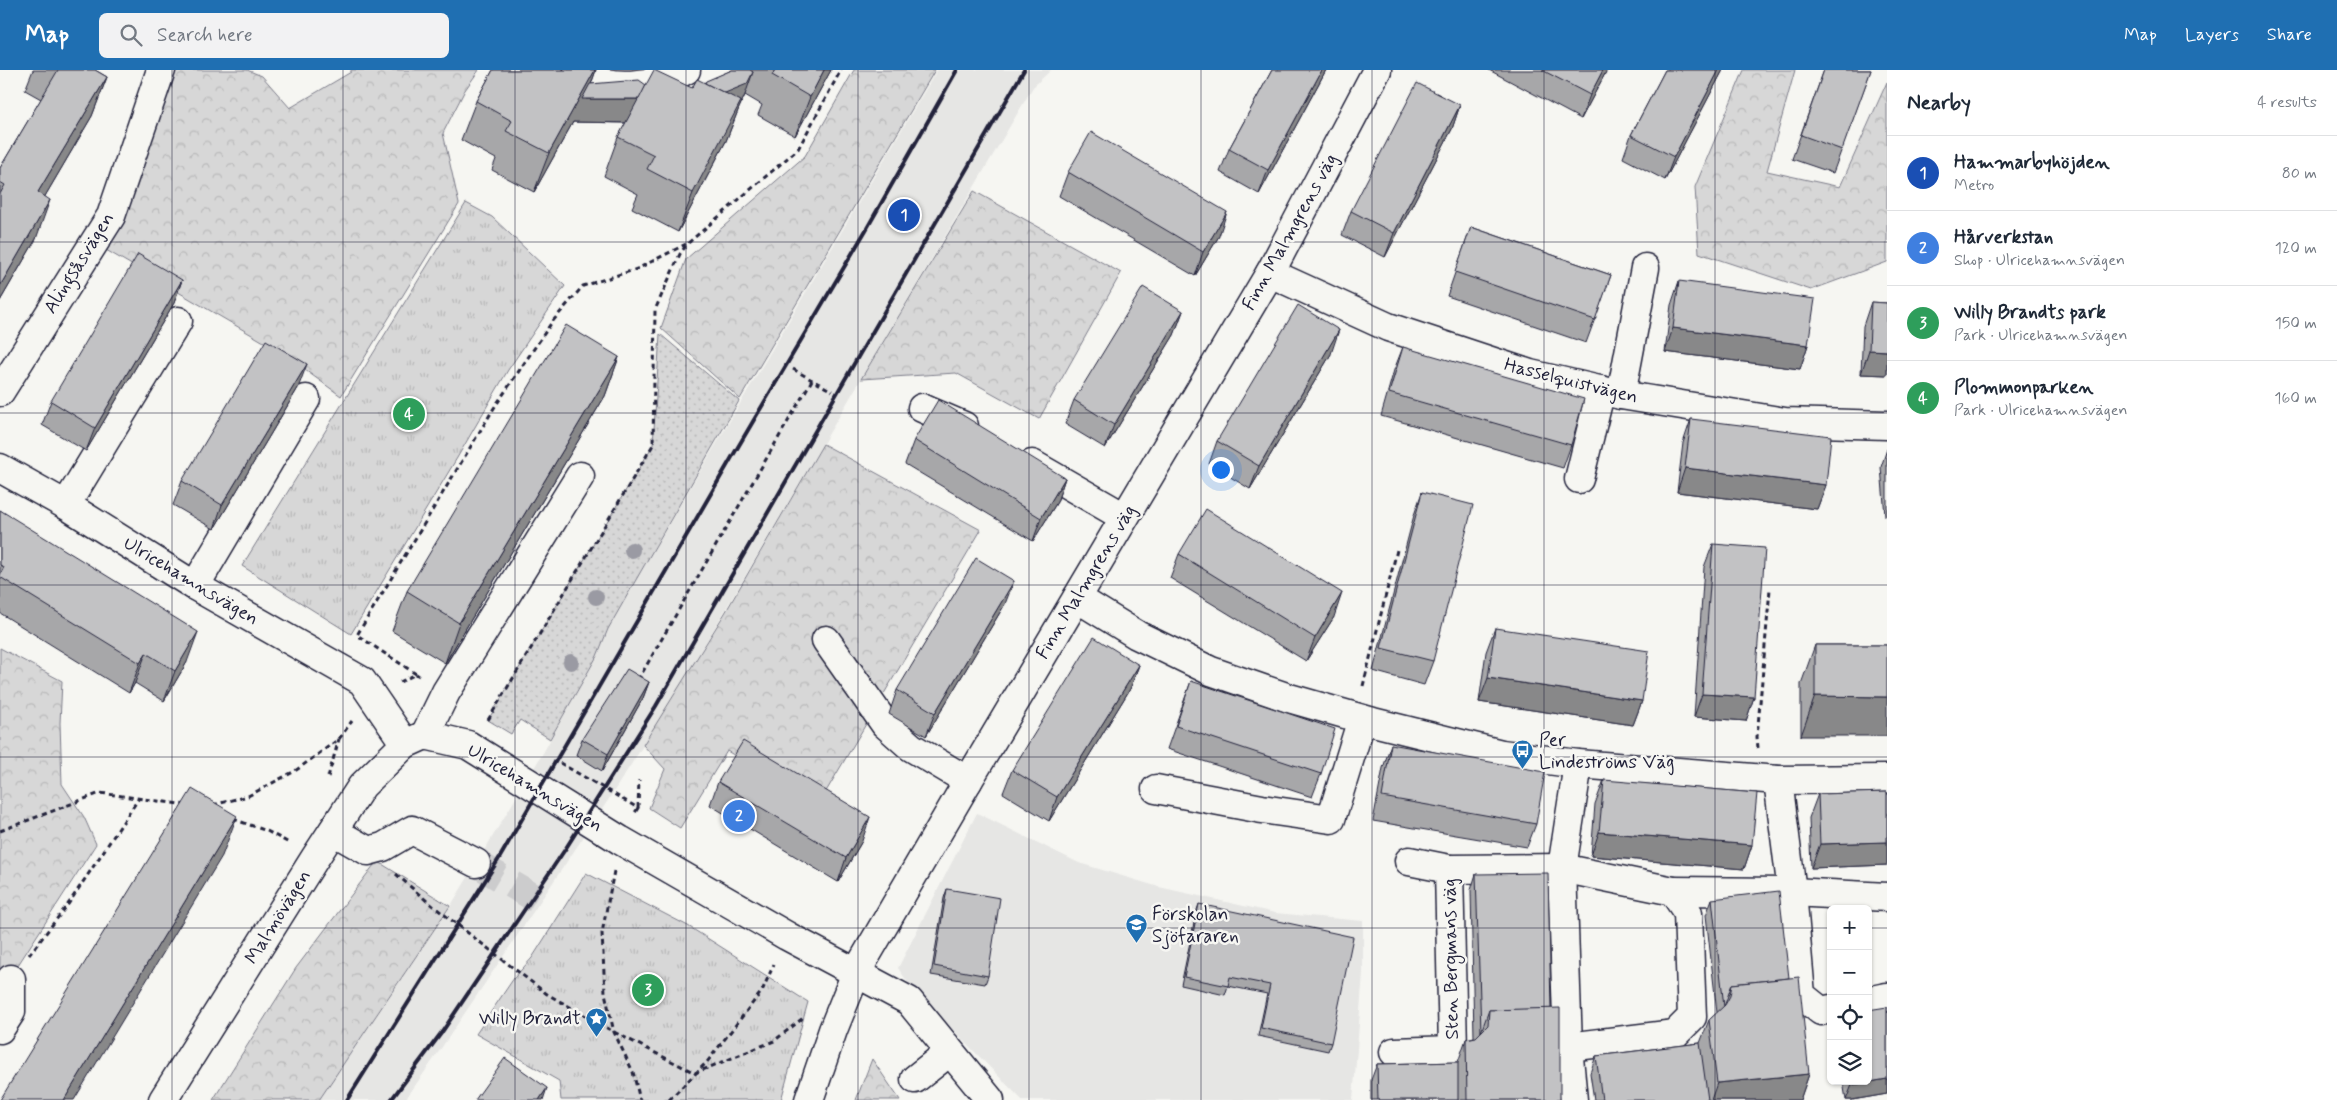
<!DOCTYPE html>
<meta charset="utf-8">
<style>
body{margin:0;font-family:Mynerve,sans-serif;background:#f2f2f3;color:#1f2937}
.controls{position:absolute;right:15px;bottom:15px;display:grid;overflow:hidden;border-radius:8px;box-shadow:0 1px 4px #0004}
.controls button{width:45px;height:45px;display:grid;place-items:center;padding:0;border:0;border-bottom:1px solid #e0e1e3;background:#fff;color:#1f2937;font:25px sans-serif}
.you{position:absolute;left:1220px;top:399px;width:18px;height:18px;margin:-12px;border:4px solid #fff;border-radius:50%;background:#1a73e8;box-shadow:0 0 0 8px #1a73e833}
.badge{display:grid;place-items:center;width:32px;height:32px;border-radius:50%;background:#1f6fb2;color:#fff;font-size:16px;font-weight:700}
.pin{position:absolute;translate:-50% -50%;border:2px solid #fff;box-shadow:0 1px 5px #0006}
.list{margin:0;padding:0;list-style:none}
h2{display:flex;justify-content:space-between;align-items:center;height:65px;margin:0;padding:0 20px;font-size:21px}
h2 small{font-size:16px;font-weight:400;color:#747a83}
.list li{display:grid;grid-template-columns:32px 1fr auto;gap:15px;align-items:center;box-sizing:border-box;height:75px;padding:0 20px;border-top:1px solid #e0e1e3}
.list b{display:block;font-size:19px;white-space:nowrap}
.list p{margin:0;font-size:16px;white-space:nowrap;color:#747a83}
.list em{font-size:16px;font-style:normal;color:#747a83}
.icon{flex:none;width:28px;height:28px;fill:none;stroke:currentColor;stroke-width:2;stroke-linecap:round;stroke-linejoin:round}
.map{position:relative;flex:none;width:1887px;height:1030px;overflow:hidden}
header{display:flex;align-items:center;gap:30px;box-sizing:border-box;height:70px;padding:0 25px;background:#1f6fb2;color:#fff}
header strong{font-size:24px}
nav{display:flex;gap:28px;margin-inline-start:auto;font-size:18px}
.search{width:350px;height:45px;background:#f2f2f3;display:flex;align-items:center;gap:12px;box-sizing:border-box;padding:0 18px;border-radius:8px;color:#747a83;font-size:19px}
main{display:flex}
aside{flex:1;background:#fff}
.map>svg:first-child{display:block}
.built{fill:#e6e6e4}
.grass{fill:url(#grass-dots);stroke:#7c7c89}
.forest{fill:url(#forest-crowns);stroke:#7c7c89}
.park{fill:url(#park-tufts);stroke:#7c7c89}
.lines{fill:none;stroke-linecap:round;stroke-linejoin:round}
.minor-tunnel{stroke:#cccccd;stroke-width:28;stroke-dasharray:28 14;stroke-linecap:butt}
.minor-casing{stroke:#22223b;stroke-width:31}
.path{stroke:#22223b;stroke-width:3;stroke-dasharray:5 4;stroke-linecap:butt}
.minor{stroke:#f6f6f2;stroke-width:28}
.rail{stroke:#22223b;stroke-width:4}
.tree{fill:#9a9aa3}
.wall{fill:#a7a7a9;stroke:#22223b}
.shaded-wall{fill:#888889;stroke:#22223b}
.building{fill:#c2c2c4;stroke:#22223b}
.grid{fill:none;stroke:#22223b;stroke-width:1;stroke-opacity:0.55}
.labels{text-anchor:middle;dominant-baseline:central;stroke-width:5;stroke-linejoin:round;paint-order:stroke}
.street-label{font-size:19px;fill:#22223b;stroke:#f6f6f2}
.poi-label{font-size:19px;fill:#22223b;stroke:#f6f6f2;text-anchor:start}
</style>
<header>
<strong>Map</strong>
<div class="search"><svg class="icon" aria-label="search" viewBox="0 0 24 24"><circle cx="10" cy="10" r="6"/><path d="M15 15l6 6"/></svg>Search here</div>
<nav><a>Map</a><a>Layers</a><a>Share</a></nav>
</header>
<main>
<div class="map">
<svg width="1887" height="1030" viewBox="0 0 1887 1030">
<defs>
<pattern id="grass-dots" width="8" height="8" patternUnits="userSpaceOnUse" patternTransform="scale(1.25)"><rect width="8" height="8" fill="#d7d7d7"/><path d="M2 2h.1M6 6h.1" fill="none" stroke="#b8b8b9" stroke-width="1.8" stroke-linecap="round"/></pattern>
<pattern id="forest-crowns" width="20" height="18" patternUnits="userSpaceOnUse" patternTransform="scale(1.25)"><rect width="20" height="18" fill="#d7d7d7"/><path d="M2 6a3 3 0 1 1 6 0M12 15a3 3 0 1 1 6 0" fill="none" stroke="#b8b8b9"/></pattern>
<pattern id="park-tufts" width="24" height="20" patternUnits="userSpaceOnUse" patternTransform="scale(1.25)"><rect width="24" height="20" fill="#d7d7d7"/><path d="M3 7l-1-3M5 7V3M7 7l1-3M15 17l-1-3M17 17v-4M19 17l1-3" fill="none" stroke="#b8b8b9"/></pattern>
</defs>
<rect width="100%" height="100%" fill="#f6f6f2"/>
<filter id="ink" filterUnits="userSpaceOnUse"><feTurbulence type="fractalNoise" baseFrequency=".02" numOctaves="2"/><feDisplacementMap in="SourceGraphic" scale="10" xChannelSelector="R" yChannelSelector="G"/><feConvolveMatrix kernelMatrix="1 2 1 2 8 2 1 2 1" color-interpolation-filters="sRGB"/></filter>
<g filter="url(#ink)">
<g class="built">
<polygon points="937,0 1051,0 1033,17 668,637 603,738 440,980 405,1030 319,1030 450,837 543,683 597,586 608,559 637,508"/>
<polygon points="977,743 1079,793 1159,817 1275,843 1363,851 1363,903 1353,1030 1022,1030 911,917 898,898"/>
</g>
<polygon class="grass" points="660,264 739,331 637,508 608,559 597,586 550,669 520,650 511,664 488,650 653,375"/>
<g class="forest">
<polygon points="161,0 247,0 262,6 290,38 351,2 351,0 479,0 465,20 443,63 459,134 341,326 276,279 94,173"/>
<polygon points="854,0 935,0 740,329 661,258 686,189 805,86"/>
<polygon points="1744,0 1795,0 1767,101 1840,117 1887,12 1887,192 1811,220 1699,183 1695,117"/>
<polygon points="974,121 1121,203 1039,349 956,303 861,309"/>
<polygon points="823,374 981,460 818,735 727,681 680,758 649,738 665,699 643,675 725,543"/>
<polygon points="0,578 62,611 60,653 62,714 84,747 96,774 0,923"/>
<polygon points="377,791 450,836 319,1030 213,1030 296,898"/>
<polygon points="872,989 900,1030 856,1030"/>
</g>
<g class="park">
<polygon points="466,133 492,147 565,216 508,300 457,388 351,564 242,496"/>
<polygon points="586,803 688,856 808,932 781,1030 561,1030 559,1011 476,964 514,908 532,888"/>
</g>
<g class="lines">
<polyline class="minor-tunnel" points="476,793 548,836"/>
<defs>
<g id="minor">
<path d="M578,0C602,23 659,16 686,0"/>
<polyline points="1270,203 1388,257 1530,304 1621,325 1785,352 1887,355"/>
<polyline points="0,322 111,146 161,0"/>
<polyline points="1621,325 1645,198"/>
<polyline points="922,338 964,356"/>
<polyline points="1032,394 1124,447"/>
<polyline points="0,398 66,435 195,516 362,611 405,674"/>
<polyline points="1579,409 1601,320"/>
<polyline points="66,435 178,251"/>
<polyline points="195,516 306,329"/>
<polyline points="1077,528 1137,565 1211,601 1289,628 1373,652 1502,684 1578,694 1778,710 1887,709"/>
<polyline points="826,570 885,654 911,677 968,711"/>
<polyline points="425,665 446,622 580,406"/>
<polyline points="1778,710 1792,822 1801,925 1821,941 1831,939"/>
<polyline points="1156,719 1262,739 1331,749 1362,649"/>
<polyline points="333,761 368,781 383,777 412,760 476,793"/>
<polyline points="1409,791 1449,799 1562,798 1673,821 1688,843 1692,947 1675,964 1568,977"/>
<polyline points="1673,821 1792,822 1887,827"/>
<polyline points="1868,931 1887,927"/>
<polyline points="0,959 11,942 11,909"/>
<polyline points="1394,982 1453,980 1449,799"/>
<polyline points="915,1009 939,990 946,976"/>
<polyline points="163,1030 315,788 362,716 405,674 425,665 468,675 620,770 787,866 909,931 990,1030"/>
<polyline points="809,1030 833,960 856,903 968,711 1270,203 1377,0"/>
<polyline points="1573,1030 1568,977 1562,798 1578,694"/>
</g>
</defs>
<use href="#minor" class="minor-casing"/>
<g class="path">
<polyline points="793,299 812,310"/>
<polyline points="416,604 357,565 494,338 552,252 583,216 637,199 686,174"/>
<polyline points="638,610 812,310 832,321"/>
<polyline points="400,612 416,604 419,606"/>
<polyline points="1363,616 1397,480"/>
<polyline points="488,650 653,375 655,240 680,184 688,173 798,79 841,0"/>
<polyline points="1758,678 1757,667 1770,519"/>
<polyline points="560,693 638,738 634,744"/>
<polyline points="328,707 339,669"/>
<polyline points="213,735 248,726 295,701 339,669 352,651"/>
<polyline points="638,738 639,710"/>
<polyline points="233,749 267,761 289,773"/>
<polyline points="0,761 100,723 187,735"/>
<polyline points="614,801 602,863 605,923 614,962 633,1002 640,1030"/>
<polyline points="396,804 428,832 547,924 614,962 695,1003 774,971 803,948"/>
<polyline points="29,885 69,833 139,728"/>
<polyline points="669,1030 707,992 762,921 774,894"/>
</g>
<use href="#minor" class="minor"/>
<g class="rail">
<polyline points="347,1030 500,787 735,382 866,160 957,0"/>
<polyline points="391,1030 442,962 566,778 656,636 1024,0"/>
</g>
</g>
<g class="tree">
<circle cx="632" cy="480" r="8"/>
<circle cx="596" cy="527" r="8"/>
<circle cx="571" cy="592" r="8"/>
</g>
<g class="wall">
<polygon points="33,0 95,0 107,7 92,46 45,126 36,169 0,231 0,98 41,29 25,20"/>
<polygon points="493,0 596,0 591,14 646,15 692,18 732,0 831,0 795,66 758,45 762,35 745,25 739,38 726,71 678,162 632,138 638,124 604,106 618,67 626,53 573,52 534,122 492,100 496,89 461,70 476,31"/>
<polygon points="1272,0 1326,0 1259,124 1220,102 1229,79"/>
<polygon points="1489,0 1607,0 1581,49"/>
<polygon points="1665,0 1723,0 1665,110 1623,88 1631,65"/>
<polygon points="1824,0 1871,0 1833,103 1792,89"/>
<polygon points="1460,35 1452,59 1385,187 1342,165 1351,141"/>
<polygon points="1068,102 1219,166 1195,206 1059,126"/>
<polygon points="1471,157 1611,205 1586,273 1447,226"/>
<polygon points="182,210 174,233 86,381 42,355 51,331"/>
<polygon points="1679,211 1808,275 1800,299 1665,282 1671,235"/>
<polygon points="1871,232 1887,233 1887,305 1861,304 1863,256"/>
<polygon points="1183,241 1174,265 1105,378 1065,354 1074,330"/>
<polygon points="1403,277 1571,375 1563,398 1381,346 1394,300"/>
<polygon points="1331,284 1250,419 1209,394 1217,371"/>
<polygon points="619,287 605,326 445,593 392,561 407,521"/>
<polygon points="298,318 214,459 173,435 182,411"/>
<polygon points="1691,349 1826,415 1817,439 1677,422 1683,373"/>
<polygon points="914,370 1065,408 1057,432 1033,471 905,394"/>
<polygon points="1887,379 1887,445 1885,446 1881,397"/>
<polygon points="1422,422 1433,591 1424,615 1373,601 1414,445"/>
<polygon points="0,440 187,592 164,631 135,613 129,623 0,543"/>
<polygon points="1713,474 1754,627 1746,651 1694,647 1704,497"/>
<polygon points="1179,484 1334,547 1306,591 1170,508"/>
<polygon points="1005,534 926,666 889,644 897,620"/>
<polygon points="1495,558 1642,631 1633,655 1479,632 1486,582"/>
<polygon points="1815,575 1887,575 1801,666 1801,614"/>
<polygon points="1139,595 1130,619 1049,751 1003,723 1012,700"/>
<polygon points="1191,611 1321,704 1312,727 1167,679"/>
<polygon points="649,612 643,628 602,701 576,685 582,669"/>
<polygon points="1391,674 1536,754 1527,777 1373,751 1383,698"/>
<polygon points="1604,710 1752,775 1744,799 1591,786 1595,734"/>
<polygon points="718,712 862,771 838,812 710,735"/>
<polygon points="1887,722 1887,795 1811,798 1809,748 1818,724"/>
<polygon points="1476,804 1551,939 1560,1030 1371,1030 1371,1010 1377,994 1458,992 1466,969 1474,967 1471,820"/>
<polygon points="947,819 988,906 985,914 931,905 944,828"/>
<polygon points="1712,829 1789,908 1809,1004 1800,1030 1594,1030 1590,1003 1596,986 1700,973 1709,950 1717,943 1706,845"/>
<polygon points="1199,834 1331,973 1328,981 1258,966 1267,924 1228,916 1225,925 1181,915 1196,843"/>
<polygon points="1887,937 1887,1024 1852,1030 1846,1030 1843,1011 1868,1011"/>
</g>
<g class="shaded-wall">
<polygon points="595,0 596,0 586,29 641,29 632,53 573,52 534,122 549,83"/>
<polygon points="824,0 831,0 795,66 810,27"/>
<polygon points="1322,0 1326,0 1259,124 1268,100"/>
<polygon points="1603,0 1607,0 1581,49 1590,25"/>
<polygon points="1719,0 1723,0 1665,110 1674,87"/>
<polygon points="753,2 745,25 739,38 726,71 678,162 693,123 717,27"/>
<polygon points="107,7 92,46 24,162 38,122"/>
<polygon points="1460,35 1452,59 1385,187 1394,163"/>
<polygon points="50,130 36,169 0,231 0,216"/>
<polygon points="1227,142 1219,166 1195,206 1203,182"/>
<polygon points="182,210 174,233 86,381 95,358"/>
<polygon points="1183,241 1174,265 1105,378 1114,355"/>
<polygon points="1673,258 1808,275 1800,299 1665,282"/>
<polygon points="1339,260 1331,284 1250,419 1259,396"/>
<polygon points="1869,280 1887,281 1887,305 1861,304"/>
<polygon points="619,287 605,326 445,593 459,553"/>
<polygon points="307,294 298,318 214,459 222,435"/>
<polygon points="1685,398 1826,415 1817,439 1677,422"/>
<polygon points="1065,408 1057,432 1033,471 1041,448"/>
<polygon points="1014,511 1005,534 926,666 935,643"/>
<polygon points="1342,523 1334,547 1306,591 1315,568"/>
<polygon points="198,562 187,592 164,631 175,601"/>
<polygon points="146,583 135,613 129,623 140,593"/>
<polygon points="1139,595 1130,619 1049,751 1057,727"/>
<polygon points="1488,608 1642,631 1633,655 1479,632"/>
<polygon points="649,612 643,628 602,701 608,684"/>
<polygon points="1702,624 1754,627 1746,651 1694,647"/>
<polygon points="1815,626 1887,627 1887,666 1801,666"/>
<polygon points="237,746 222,786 74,1030 64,1030"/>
<polygon points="870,747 862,771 838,812 846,788"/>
<polygon points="1599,762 1752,775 1744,799 1591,786"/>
<polygon points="1887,772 1887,795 1811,798 1820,774"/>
<polygon points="1809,1004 1800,1030 1711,1030 1717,1013"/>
<polygon points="1887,1009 1887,1024 1852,1030 1846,1030 1852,1015"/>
<polygon points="547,1018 543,1030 539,1030"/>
</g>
<g class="building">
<polygon points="58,0 95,0 107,7 38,122 50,130 0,216 0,124 5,115 0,112 0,98"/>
<polygon points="493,0 595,0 549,83 506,61 512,51 476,31"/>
<polygon points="654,0 692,18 697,9 741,31 693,123 647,99 654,85 618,67"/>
<polygon points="732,0 750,0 753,2 747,14 725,23 705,13 706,11"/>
<polygon points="775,0 824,0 810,27 772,5"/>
<polygon points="1272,0 1322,0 1268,100 1229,79"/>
<polygon points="1542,0 1603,0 1590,25"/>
<polygon points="1665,0 1719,0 1674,87 1631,65"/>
<polygon points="1824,0 1871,0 1842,80 1801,65"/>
<polygon points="639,10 646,15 639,29 582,29 590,14"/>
<polygon points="1417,13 1460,35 1394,163 1351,141"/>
<polygon points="1091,62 1227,142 1203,182 1068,102"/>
<polygon points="1471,157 1611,205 1595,250 1455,202"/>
<polygon points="138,184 182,210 95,358 51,331"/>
<polygon points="1679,211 1815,229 1808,275 1673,258"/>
<polygon points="1143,217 1183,241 1114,355 1074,330"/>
<polygon points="1871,232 1887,233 1887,281 1869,280"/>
<polygon points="1298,235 1339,260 1259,396 1217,371"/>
<polygon points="566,255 619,287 459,553 407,521"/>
<polygon points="266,270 307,294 222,435 182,411"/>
<polygon points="1403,277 1584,329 1571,375 1389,323"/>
<polygon points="938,330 1065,408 1041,448 914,370"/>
<polygon points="1691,349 1831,366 1826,415 1685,398"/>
<polygon points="1422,422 1473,435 1433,591 1381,578"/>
<polygon points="1206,439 1342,523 1315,568 1179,484"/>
<polygon points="0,440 198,562 175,601 146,583 140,593 0,507 0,505 4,497 0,495"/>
<polygon points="1713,474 1765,478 1754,627 1702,624"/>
<polygon points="976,488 1014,511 935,643 897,620"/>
<polygon points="1495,558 1649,581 1642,631 1488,608"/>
<polygon points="1094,567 1139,595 1057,727 1012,700"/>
<polygon points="1815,575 1887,575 1887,627 1815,626"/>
<polygon points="627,599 649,612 608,684 582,669"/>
<polygon points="1191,611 1335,659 1321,704 1176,656"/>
<polygon points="743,671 870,747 846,788 718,712"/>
<polygon points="1391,674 1545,702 1536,754 1382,727"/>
<polygon points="1604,710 1757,723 1752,775 1599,762"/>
<polygon points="192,719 237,746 64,1030 0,1030"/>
<polygon points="1887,722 1887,772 1820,774 1818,724"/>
<polygon points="1548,803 1551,939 1489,940 1481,962 1476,804"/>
<polygon points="947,819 1000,828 988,906 934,896"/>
<polygon points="1779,821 1789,908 1732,914 1724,937 1712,829"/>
<polygon points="1199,834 1353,867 1331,973 1261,958 1270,915 1230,907 1228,916 1184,907"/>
<polygon points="1799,907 1809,1004 1717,1013 1709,950 1725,935 1730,926 1732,914"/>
<polygon points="1887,937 1887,1009 1852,1015 1851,1011 1868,1011 1868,940"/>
<polygon points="1560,938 1560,1030 1467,1030 1466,969 1476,967 1488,955 1489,940"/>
<polygon points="1700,973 1708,1030 1602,1030 1596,986"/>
<polygon points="505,988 547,1018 539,1030 475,1030"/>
<polygon points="1458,992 1458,1030 1378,1030 1377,994"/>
</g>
</g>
<path class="grid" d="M172,0V1030M343,0V1030M515,0V1030M686,0V1030M858,0V1030M1029,0V1030M1201,0V1030M1372,0V1030M1544,0V1030M1715,0V1030M0,172H1887M0,343H1887M0,515H1887M0,687H1887M0,858H1831M1868,858H1887"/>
<defs>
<symbol id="bus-pin" viewBox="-11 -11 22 30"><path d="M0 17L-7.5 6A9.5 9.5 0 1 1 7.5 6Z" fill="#1f6fb2" stroke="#f6f6f2"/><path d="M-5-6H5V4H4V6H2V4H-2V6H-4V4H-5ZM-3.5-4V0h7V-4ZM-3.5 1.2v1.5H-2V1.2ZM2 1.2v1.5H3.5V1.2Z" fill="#fff"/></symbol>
<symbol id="school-pin" viewBox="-11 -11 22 30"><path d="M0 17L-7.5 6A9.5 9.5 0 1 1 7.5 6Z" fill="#1f6fb2" stroke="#f6f6f2"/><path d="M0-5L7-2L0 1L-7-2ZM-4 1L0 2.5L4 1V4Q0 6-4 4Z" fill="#fff"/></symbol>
<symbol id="sight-pin" viewBox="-11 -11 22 30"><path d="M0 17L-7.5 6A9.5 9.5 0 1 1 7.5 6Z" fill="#1f6fb2" stroke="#f6f6f2"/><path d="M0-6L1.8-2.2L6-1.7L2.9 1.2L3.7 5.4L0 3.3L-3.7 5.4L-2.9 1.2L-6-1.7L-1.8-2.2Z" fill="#fff"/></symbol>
</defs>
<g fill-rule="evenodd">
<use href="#bus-pin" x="1510" y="668" width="25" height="34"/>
<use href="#school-pin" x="1124" y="842" width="25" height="34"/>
<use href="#sight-pin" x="584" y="936" width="25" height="34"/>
</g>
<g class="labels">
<g class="street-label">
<text transform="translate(1290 162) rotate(-61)">Finn Malmgrens väg</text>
<text transform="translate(79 193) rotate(-58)">Alingsåsvägen</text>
<text transform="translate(1571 311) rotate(14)">Hasselquistvägen</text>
<text transform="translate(191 511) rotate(31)">Ulricehamnsvägen</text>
<text transform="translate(1086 512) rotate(-59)">Finn Malmgrens väg</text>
<text transform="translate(535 718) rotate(31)">Ulricehamnsvägen</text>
<text transform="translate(278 847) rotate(-58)">Malmövägen</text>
<text transform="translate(1451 889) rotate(-91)">Sten Bergmans väg</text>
</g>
<g class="poi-label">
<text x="1539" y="670">Per<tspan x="1539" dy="22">Lindeströms Väg</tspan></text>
<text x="1152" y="844">Förskolan<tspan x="1152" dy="22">Sjöfararen</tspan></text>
<text x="581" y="948" text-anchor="end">Willy Brandt</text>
</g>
</g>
</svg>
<div class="controls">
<button>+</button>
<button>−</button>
<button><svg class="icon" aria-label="locate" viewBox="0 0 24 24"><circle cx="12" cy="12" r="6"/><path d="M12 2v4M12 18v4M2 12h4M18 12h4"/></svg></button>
<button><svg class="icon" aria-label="layers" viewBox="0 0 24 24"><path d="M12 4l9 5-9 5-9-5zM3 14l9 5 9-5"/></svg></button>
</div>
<div class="you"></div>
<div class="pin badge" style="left:904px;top:145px;background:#1a4fb4">1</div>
<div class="pin badge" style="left:739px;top:746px;background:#3f7fe0">2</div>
<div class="pin badge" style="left:648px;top:920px;background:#2e9e5b">3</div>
<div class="pin badge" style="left:409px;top:344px;background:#2e9e5b">4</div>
</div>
<aside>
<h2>Nearby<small>4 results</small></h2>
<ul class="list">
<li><span class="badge" style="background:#1a4fb4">1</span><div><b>Hammarbyhöjden</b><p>Metro</p></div><em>80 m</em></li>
<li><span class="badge" style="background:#3f7fe0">2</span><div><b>Hårverkstan</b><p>Shop · Ulricehamnsvägen</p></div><em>120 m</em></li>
<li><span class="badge" style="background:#2e9e5b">3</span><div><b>Willy Brandts park</b><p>Park · Ulricehamnsvägen</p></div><em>150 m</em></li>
<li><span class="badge" style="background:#2e9e5b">4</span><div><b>Plommonparken</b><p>Park · Ulricehamnsvägen</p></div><em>160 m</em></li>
</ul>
</aside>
</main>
